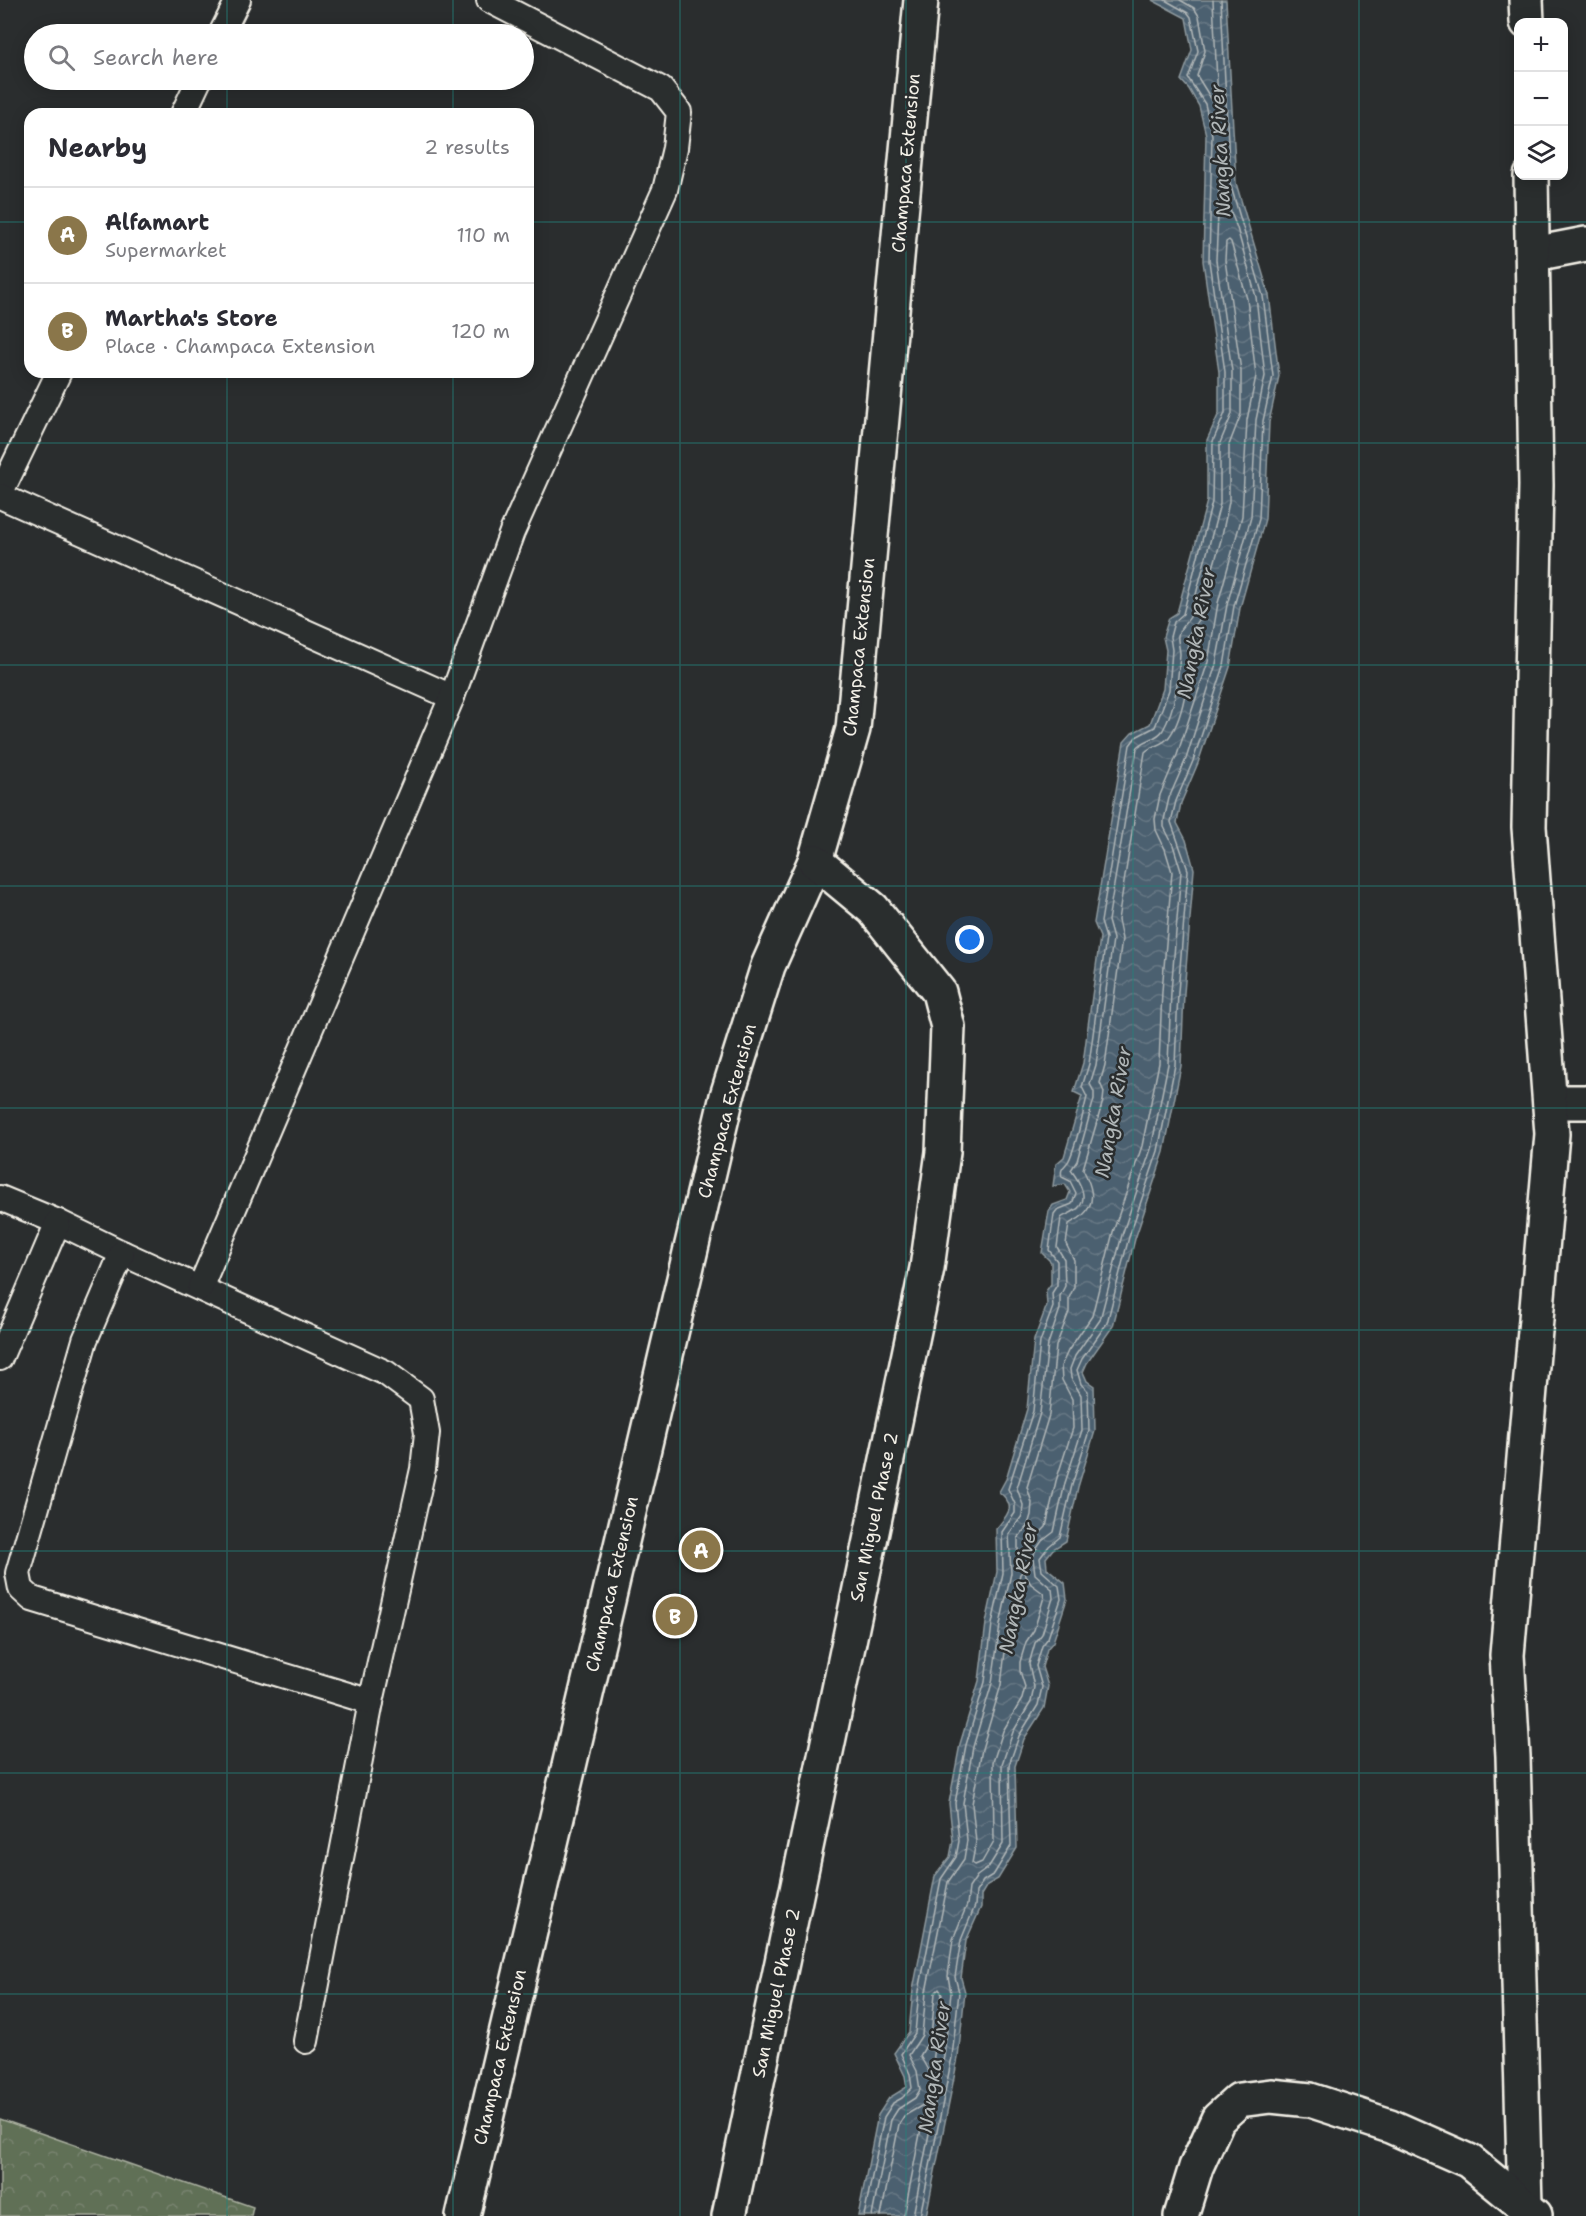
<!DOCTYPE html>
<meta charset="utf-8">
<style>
body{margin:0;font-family:"Shantell Sans",sans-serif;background:#f2f2f3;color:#2b2b33}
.controls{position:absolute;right:18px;top:18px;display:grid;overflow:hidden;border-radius:12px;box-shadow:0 3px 15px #0003}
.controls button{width:54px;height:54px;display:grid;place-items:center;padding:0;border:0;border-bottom:2px solid #e1e1e2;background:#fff;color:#2b2b33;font:30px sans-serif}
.you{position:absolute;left:970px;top:940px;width:21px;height:21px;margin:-15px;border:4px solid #fff;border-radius:50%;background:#1a73e8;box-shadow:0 0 0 9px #1a73e833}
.badge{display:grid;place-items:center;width:39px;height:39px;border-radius:50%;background:#8a764a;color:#fff;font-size:20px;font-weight:700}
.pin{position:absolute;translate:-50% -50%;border:3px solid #fff;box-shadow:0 2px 6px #0006}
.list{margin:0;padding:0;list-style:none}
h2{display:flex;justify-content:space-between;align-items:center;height:78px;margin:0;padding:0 24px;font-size:26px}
h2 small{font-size:20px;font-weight:400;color:#7c7c81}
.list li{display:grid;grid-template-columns:39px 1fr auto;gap:18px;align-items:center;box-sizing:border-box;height:96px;padding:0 24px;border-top:2px solid #e1e1e2}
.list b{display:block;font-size:22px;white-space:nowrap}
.list p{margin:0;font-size:20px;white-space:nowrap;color:#7c7c81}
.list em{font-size:20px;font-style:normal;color:#7c7c81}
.icon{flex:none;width:33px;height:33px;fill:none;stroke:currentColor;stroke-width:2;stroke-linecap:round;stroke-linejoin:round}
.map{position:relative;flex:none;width:1586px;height:2216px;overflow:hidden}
.search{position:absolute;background:#fff;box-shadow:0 3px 15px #0003;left:24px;top:24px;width:510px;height:66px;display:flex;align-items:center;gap:15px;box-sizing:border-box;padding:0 21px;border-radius:33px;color:#7c7c81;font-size:22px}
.panel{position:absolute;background:#fff;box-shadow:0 3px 15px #0003;left:24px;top:108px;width:510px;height:270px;border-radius:18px}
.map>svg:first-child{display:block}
.forest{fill:url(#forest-crowns);stroke:#aab0a0;stroke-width:1.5}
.water{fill:url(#water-waves);stroke:#8f9a9f;stroke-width:1.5}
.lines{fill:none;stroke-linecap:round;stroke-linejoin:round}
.shore{stroke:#b1b7b8;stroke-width:1.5}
.service-casing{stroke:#f4f1e8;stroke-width:28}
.minor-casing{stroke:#f4f1e8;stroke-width:38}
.service{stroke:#2a2d2e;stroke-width:24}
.minor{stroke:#2a2d2e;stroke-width:33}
.grid{fill:none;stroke:#26827a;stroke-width:1.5;stroke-opacity:0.55}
.labels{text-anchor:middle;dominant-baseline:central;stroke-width:5;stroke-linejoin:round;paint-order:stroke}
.street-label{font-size:18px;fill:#f4f1e8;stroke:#2a2d2e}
.water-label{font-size:20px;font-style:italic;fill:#b1b7b8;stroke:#2a2d2e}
</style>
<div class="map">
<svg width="1586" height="2216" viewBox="0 0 1586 2216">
<defs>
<pattern id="forest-crowns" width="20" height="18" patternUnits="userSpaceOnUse" patternTransform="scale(1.5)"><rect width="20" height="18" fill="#616f57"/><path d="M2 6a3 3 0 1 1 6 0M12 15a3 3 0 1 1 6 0" fill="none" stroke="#78846f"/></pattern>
<pattern id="water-waves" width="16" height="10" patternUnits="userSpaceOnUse" patternTransform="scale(1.5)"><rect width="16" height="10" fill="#4c606f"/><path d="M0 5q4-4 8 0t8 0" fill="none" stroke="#667784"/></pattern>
</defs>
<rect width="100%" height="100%" fill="#2a2d2e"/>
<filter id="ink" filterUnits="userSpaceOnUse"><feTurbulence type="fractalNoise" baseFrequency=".0167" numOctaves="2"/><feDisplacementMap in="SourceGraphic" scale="12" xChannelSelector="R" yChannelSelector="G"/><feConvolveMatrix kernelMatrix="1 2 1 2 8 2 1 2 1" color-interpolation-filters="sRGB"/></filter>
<g filter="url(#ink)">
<polygon class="forest" points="0,2119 253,2207 251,2216 0,2216"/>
<path class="water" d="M1152,0H1226L1236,183L1269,295L1279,376L1269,422L1265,519L1240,608L1230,667L1198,763L1181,803L1177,823L1186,840L1194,869L1184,993L1181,1066L1164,1152L1135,1239L1113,1326L1087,1363L1083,1372L1087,1381L1094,1386L1095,1431L1078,1487L1066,1541L1053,1549L1046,1558L1047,1568L1065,1583L1067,1599L1053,1642L1047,1649L1042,1667L1048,1686L1044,1708L1024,1739L1015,1766L1017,1848L998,1879L987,1885L981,1895V1907L966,1941L961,1978L965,1992L958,2058L926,2216H858L878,2115L889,2098L907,2087L905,2076L894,2053L909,2032L913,1990L935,1876L950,1857L953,1841L949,1803L960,1744L979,1681L986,1623L997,1572L996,1529C1007,1515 1018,1507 999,1492L1006,1479L1027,1409L1034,1340L1047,1305L1046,1291L1051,1284V1262L1042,1253L1049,1211L1053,1205L1067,1200L1070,1192L1065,1184L1053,1186L1056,1164L1064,1157L1082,1096L1074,1092L1083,1063L1100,937L1094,923L1124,742L1132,733L1150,724L1163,689L1166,650L1163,637L1169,618L1177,613L1207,501V440L1219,413V372L1203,261L1206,135L1199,106L1189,89L1181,80L1192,50L1186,18Z"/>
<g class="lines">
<g class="shore">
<polyline points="1180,0 1194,8 1199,16 1205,51 1197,76 1215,105 1218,102 1213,0"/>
<path d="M1229,240L1231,242L1247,299L1256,376L1247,420L1242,516L1218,603L1208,662L1177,755L1160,795L1155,819L1156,830L1165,849L1172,872L1162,991L1159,1063L1142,1146L1113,1232L1092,1316L1068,1351L1061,1366L1062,1380L1072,1399L1073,1428L1056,1481L1046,1527L1029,1544L1024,1556L1021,1557L1018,1555V1538L1028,1525L1031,1515L1032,1503L1027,1487L1049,1415L1056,1346L1069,1312V1298L1074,1287V1260L1066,1244L1069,1224C1073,1221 1078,1220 1082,1216C1098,1202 1091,1185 1083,1169L1103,1101L1104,1092L1100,1083L1105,1065L1122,939L1118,920L1145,752C1152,745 1162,746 1169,737C1185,716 1192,663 1187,637L1198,620L1221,540L1229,502V445L1241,414V371L1225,260L1226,242Z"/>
<polygon points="1023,1571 1031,1584 1043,1593 1044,1597 1034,1630 1026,1642 1020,1662 1020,1671 1025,1687 1022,1699 1003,1731 993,1762 994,1841 982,1862 975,1865 972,1863 976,1842 972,1804 982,1749 1001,1685 1008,1627 1020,1574"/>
<polygon points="939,1989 942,1994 932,2070 929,2072 920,2056 931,2037 935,1993"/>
<path d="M864,2216L884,2117L893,2103L902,2098L912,2088L910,2074L901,2054L915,2033L919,1991L941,1879L956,1857L959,1841L955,1803L966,1745L985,1682L992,1624L1003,1573L1002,1532L1015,1513V1504L1008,1489L1033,1411L1040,1342L1053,1307L1052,1293L1057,1285V1261L1049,1250L1054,1214L1057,1210L1072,1204L1076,1193L1070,1181L1062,1177C1059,1166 1067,1167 1070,1158C1078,1139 1082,1117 1087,1097L1082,1087L1089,1064L1106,938L1101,922L1130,745L1136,737L1155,727L1169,690L1172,650L1170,637L1174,622L1183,614L1212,502L1213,441L1225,413V372L1209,261L1212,135L1205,104L1188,78L1198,51L1191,17L1188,13L1165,0"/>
<path d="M872,2216L891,2120L898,2109L915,2098L920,2090L917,2071L909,2055L922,2035L926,1992L948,1882L964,1859L967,1840L963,1803L973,1747L992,1683L1000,1625L1011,1573L1009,1534L1022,1516L1023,1505L1017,1488L1040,1413L1048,1344L1060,1309V1296L1065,1286L1064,1259L1057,1247L1061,1218C1065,1215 1069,1214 1074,1211C1092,1201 1079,1181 1071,1170L1077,1161L1094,1099V1092L1090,1084L1096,1065L1113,939L1108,921L1137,748C1144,739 1157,740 1163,730C1176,707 1178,680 1180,654C1180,648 1177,641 1178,636C1179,627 1186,624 1190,617L1220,504V443L1232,414V371L1216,260L1219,191L1222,189L1237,228L1256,297L1265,376L1256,420L1251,517L1227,605L1216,664L1186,759L1169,798L1164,820V827L1173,845L1181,871L1171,992L1168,1064L1151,1149L1122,1235L1100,1320L1075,1356L1070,1369L1071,1378L1081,1395L1082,1430L1065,1483L1054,1532L1042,1541L1035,1551L1033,1558L1035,1574L1052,1589L1053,1598L1042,1634L1035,1643L1029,1664L1034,1687L1031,1702L1013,1732L1002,1764L1003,1844L988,1868L977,1876L969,1888L967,1905L953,1939L948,1976L951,1993L944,2056L913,2216"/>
<polyline points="881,2216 899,2124 904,2116 923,2105 925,2108 904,2216"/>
<polyline points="920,2216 952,2057 959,1992 955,1977 961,1940 975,1906 976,1892 983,1881 994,1874 1011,1846 1009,1765 1019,1736 1038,1705 1042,1687 1036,1666 1042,1646 1048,1638 1061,1599 1059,1586 1042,1571 1040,1558 1049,1546 1060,1537 1072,1485 1089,1431 1088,1391 1081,1384 1077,1370 1082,1359 1107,1323 1129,1237 1158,1151 1175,1065 1178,992 1188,870 1171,822 1176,801 1193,761 1224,666 1234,606 1259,519 1263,421 1273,376 1263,296 1230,183 1221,0"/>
</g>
<defs>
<g id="service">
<polyline points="221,34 238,0"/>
<polyline points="183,114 199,80"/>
<polyline points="0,494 59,372"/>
<polyline points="0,496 452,697"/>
<polyline points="0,1198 58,1222 122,1253 386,1373 421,1399 427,1433 423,1469 371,1702 306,2041"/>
<polyline points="122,1253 85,1340 18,1573 21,1589 32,1599 371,1702"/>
<polyline points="200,1288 452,697 512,532 665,190 675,148 679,112 661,89 489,0"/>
<polyline points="0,1358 58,1222"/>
</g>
<g id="minor">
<polyline points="1526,0 1527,22"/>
<polyline points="1534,254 1586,244"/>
<polyline points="1550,1102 1586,1102"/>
<polyline points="1525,2206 1513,1756 1507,1655 1552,1134 1529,827 1536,485 1531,176"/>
<polyline points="463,2216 727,1096 768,966 815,861 853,729 921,0"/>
<polyline points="729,2216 927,1268 943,1152 948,1027 939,992 873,909 815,861"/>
<polyline points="1181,2216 1196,2167 1218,2119 1239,2100 1271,2096 1310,2100 1390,2126 1469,2161 1535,2215"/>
</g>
</defs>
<use href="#service" class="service-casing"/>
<use href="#minor" class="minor-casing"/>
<use href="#service" class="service"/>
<use href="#minor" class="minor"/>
</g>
</g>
<path class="grid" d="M227,0V34M453,0V34M680,0V2216M906,0V2216M1133,0V2216M1359,0V2216M227,80V114M453,80V114M0,222H30M528,222H1586M227,372V2216M453,372V2216M0,443H1586M0,665H1586M0,886H1586M0,1108H1586M0,1330H1586M0,1551H1586M0,1773H1586M0,1994H1586"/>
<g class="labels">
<g class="street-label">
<text transform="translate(906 163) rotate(-85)">Champaca Extension</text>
<text transform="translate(859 647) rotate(-84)">Champaca Extension</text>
<text transform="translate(727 1111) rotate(-75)">Champaca Extension</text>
<text transform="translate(874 1517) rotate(-78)">San Miguel Phase 2</text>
<text transform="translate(612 1584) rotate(-77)">Champaca Extension</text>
<text transform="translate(776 1993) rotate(-78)">San Miguel Phase 2</text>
<text transform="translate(500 2057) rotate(-77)">Champaca Extension</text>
</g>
<g class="water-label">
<text transform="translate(1220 151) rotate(-93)">Nangka River</text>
<text transform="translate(1196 633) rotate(-79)">Nangka River</text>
<text transform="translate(1113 1112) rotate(-80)">Nangka River</text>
<text transform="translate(1018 1588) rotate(-79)">Nangka River</text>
<text transform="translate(934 2067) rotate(-82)">Nangka River</text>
</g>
</g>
</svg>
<div class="controls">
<button>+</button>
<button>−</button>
<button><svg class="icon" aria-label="layers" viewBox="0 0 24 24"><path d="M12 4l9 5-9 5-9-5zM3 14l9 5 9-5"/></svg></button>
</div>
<div class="you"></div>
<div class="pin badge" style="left:701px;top:1550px">A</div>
<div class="pin badge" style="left:675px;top:1616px">B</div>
<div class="search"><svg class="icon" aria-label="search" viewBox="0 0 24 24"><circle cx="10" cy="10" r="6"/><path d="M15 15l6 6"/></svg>Search here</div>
<section class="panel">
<h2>Nearby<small>2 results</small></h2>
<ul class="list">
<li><span class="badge">A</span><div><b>Alfamart</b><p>Supermarket</p></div><em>110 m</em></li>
<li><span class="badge">B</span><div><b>Martha's Store</b><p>Place · Champaca Extension</p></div><em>120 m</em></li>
</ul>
</section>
</div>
